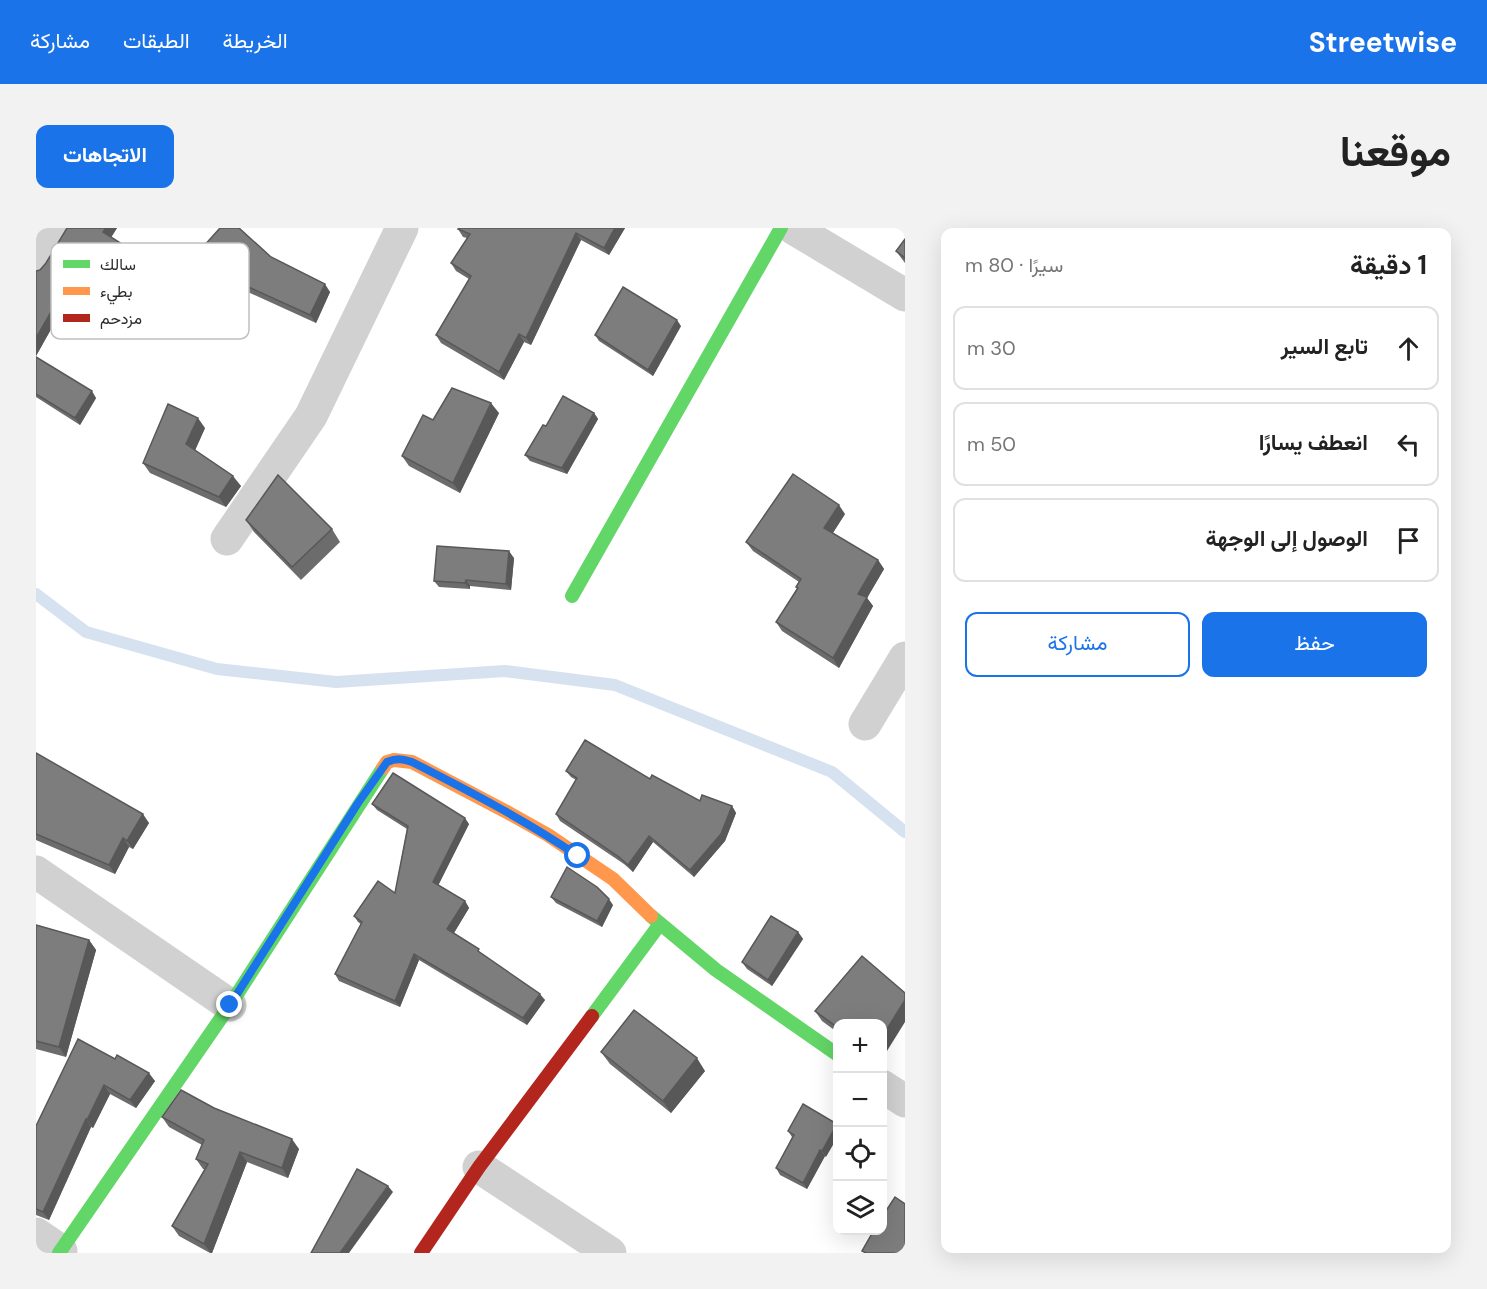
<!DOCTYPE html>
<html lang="ar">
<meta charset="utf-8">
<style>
body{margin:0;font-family:"DM Sans",Vazirmatn,sans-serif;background:#f2f2f2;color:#222;direction:rtl}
.controls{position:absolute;right:18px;bottom:18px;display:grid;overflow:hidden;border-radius:12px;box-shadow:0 6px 24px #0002}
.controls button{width:54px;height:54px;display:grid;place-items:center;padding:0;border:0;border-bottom:2px solid #e0e0e0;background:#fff;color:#222;font:30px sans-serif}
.stop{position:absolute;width:18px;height:18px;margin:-14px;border:4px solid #1a73e8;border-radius:50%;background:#fff}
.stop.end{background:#1a73e8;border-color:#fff;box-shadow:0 2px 6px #0008}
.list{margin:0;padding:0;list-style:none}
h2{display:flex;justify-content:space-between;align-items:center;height:78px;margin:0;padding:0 24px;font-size:26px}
h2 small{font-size:20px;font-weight:400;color:#767676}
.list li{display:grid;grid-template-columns:39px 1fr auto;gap:18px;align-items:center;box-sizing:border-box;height:84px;margin:0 12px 12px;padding:0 12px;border:2px solid #e0e0e0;border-radius:12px}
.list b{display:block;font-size:22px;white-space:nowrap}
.list em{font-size:20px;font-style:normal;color:#767676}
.actions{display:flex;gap:12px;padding:18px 24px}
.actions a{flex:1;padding:14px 0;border:2px solid #1a73e8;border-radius:12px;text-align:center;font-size:21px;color:#1a73e8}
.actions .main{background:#1a73e8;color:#fff}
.icon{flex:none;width:33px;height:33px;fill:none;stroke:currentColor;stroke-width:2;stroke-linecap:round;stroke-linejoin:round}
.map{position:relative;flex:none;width:869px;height:1025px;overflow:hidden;direction:ltr;border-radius:12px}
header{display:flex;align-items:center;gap:36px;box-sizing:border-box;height:84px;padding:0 30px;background:#1a73e8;color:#fff}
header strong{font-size:28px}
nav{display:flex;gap:33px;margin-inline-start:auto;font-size:21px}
.intro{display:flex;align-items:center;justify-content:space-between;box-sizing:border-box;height:144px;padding:0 36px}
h1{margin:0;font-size:42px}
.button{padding:15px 27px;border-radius:12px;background:#1a73e8;color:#fff;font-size:21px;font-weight:700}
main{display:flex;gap:36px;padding:0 36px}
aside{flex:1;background:#fff;border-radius:12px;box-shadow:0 6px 24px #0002}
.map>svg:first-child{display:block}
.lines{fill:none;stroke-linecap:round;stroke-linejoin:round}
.stream{stroke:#d7e2f0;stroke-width:12}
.street{stroke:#d1d1d1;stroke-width:33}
.fast{stroke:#63d668;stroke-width:14}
.slow{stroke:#ff974d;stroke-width:14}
.jam{stroke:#b3261e;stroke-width:14}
.wall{fill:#6c6c6c}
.shaded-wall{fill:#585858}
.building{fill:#7d7d7d;stroke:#585858;stroke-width:1.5}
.route{stroke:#1a73e8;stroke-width:8}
.key{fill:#fff;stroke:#c0c0c0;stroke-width:1.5}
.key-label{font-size:16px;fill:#2c2c2c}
</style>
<header>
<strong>Streetwise</strong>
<nav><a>الخريطة</a><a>الطبقات</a><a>مشاركة</a></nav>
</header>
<div class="intro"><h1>موقعنا</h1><a class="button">الاتجاهات</a></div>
<main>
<aside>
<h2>1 دقيقة<small>سيرًا · 80 m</small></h2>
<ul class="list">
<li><svg class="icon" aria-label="ahead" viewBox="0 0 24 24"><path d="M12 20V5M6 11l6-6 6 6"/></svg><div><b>تابع السير</b></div><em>30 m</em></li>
<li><svg class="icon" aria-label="left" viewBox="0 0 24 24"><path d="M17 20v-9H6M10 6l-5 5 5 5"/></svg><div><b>انعطف يسارًا</b></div><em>50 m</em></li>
<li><svg class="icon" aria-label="arrive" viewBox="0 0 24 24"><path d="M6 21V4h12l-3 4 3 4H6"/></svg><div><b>الوصول إلى الوجهة</b></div></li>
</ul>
<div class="actions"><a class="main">حفظ</a><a>مشاركة</a></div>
</aside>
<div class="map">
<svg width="869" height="1025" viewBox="0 0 869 1025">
<rect width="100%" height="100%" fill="#fff"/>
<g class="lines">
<polyline class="stream" points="0,366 50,404 181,441 300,454 469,443 579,457 796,544 869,604"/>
<g class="street">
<polyline points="757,0 869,67"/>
<polyline points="0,34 20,0"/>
<polyline points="191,311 275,188 366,0"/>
<polyline points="829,496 869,430"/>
<polyline points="0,644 194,777"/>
<polyline points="846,858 869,873"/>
<polyline points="443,939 574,1025"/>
<polyline points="0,1006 25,1023"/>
</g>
<g class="fast">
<polyline points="536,368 745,0"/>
<polyline points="615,688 680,742 802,827"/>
<polyline points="556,788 624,696"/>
<polyline points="23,1025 194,777 347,540"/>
</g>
<polyline class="slow" points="347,540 351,534 358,532 376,534 471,584 512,607 577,651 615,688"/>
<polyline class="jam" points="385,1025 443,939 556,788"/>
</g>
<g class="wall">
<polygon points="31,0 81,0 75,9 139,50 235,29 294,64 280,95 201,59 179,94 143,72 133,87 58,39 37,82 28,78 0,128 0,43 4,42 10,35"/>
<polygon points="423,0 589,0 573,27 545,12 495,117 488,114 468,152 405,115 400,107 433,51 420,43 415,35 431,10 427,9 422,1"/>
<polygon points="869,11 869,35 860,23"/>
<polygon points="645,98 617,148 563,113 559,107"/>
<polygon points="0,129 60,170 44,197 0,169"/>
<polygon points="463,185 424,265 373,238 366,228 397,192"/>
<polygon points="558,185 562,191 531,246 494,233 489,227 510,198"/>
<polygon points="169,200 159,222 205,258 190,279 114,245 107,235"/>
<polygon points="809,286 797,305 842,332 848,341 831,370 837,378 803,440 746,403 740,394 761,360 760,359 763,354 717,323 710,314"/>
<polygon points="210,292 296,301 304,314 265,352 218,304"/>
<polygon points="478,330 475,362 434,358 434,361 403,359 398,353"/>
<polygon points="0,525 113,595 97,621 93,619 79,646 0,612"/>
<polygon points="530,543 614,551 664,573 696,578 700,585 689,613 658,649 617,614 597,644 588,636 524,593 520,586 540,552 535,549"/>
<polygon points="336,576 433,596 402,657 429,673 433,680 418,705 509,772 491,797 383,732 364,779 303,753 299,746 325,696 322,694 318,688 359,665 371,601 341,582"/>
<polygon points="515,669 577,677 566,699 520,675"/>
<polygon points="0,697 53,712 60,722 30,829 0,821"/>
<polygon points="762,704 767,711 736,758 711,741 706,734"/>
<polygon points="779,783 801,795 801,804 786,793"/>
<polygon points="42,811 119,853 100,880 74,866 57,900 55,899 13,992 0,987 0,898"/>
<polygon points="565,824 669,843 635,885 574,836"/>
<polygon points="767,876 790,929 789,928 771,961 744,947 740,940 756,909 752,903"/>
<polygon points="178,880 263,921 252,950 211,934 176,1025 174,1025 143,1008 136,998 169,941 167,941 160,931 166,917 133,899 126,889"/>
</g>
<g class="shaded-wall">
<polygon points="70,0 81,0 73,13 67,4"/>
<polygon points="579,0 589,0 573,27 568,20"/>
<polygon points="540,5 545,12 495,117 490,110"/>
<polygon points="52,31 58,39 37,82 31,74"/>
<polygon points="195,51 201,59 179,94 173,86"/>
<polygon points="289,56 294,64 280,95 274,87"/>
<polygon points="137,64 143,72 133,87 128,79"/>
<polygon points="23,70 28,78 0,128 0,110"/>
<polygon points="641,92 645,98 617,148 612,142"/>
<polygon points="483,106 488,114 468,152 463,144"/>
<polygon points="56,163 60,170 44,197 39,190"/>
<polygon points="455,175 463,185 424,265 417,255"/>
<polygon points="558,185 562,191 531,246 526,240"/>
<polygon points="162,190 169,200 157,227 150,216"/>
<polygon points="197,248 205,258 190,279 183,269"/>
<polygon points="803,277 809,286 794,309 788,300"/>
<polygon points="473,323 478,330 475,362 470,356"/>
<polygon points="842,332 848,341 831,370 837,378 803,440 797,430 822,366"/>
<polygon points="430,352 434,358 434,361 429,355"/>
<polygon points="696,578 700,585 689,613 658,649 654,642"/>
<polygon points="107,586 113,595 97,621 91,613"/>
<polygon points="429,590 433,596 401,660 397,654"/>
<polygon points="613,608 617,614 597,644 592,637"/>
<polygon points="87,610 93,619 79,646 73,637"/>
<polygon points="573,671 577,677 566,699 561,693"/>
<polygon points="429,673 433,680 416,708 411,701"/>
<polygon points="762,704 767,711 736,758 732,752"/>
<polygon points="53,712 60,722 30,829 23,819"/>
<polygon points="378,726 383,732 364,779 359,773"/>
<polygon points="504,766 509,772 491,797 487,790"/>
<polygon points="869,772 869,794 846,831 846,809"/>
<polygon points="661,830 669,843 635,885 627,873"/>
<polygon points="113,845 119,853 100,880 94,872"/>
<polygon points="68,857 74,866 57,900 51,892"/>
<polygon points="50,891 55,899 13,992 7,984"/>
<polygon points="801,896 801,910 790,929 786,923"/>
<polygon points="256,911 263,921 252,950 246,940"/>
<polygon points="784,922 789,928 771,961 767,955"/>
<polygon points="204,924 211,934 176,1025 175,1025 168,1016"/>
<polygon points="352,958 357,964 313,1025 304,1025"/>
</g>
<g class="building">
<polygon points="31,0 70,0 67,4 139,50 184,0 203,0 235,29 289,56 274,87 195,51 173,86 137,64 128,79 52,31 31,74 23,70 0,110 0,43 4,42 10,35"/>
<polygon points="423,0 579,0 568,20 540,5 490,110 483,106 463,144 400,107 435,48 415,35 434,6 422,1"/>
<polygon points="869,11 869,30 860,23"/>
<polygon points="587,59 641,92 612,142 559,107"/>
<polygon points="0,129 56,163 39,190 0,166"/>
<polygon points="416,160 455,175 417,255 366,228 387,187 397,192"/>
<polygon points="527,168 558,185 526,240 489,227 507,197 510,198"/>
<polygon points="132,176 162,190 150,216 197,248 183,269 107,235"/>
<polygon points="757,246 803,277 788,300 842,332 822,366 831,369 797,430 740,394 762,360 760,359 765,351 710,314"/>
<polygon points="242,247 296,301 256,339 210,292"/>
<polygon points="401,318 473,323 470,356 430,352 429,355 398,353"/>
<polygon points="549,512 614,551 616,547 664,573 666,567 696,578 685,606 654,642 613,608 592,637 583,629 520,586 541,550 530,543"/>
<polygon points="0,525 107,586 91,613 87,610 73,637 0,606"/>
<polygon points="357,545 429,590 397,654 429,673 411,701 443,721 442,723 504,766 487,790 378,726 359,773 299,746 326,694 318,688 342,653 359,665 372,598 336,576"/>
<polygon points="531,639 561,659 573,671 561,693 515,669"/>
<polygon points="735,688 762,704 732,752 706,734"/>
<polygon points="0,697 53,712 23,819 0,813"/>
<polygon points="826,728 869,765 869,772 846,809 846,795 801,795 801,799 779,783"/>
<polygon points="598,782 661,830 627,873 565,824"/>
<polygon points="42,811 79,831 81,827 113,845 94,872 68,857 51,892 50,891 7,984 0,981 0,898"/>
<polygon points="145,862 178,880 256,911 246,940 204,924 168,1016 136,998 172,936 160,931 168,912 126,889"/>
<polygon points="767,876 801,896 786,923 784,922 767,955 740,940 758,907 752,903"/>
<polygon points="321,941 352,958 304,1025 275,1025"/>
<polygon points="859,969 869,976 869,1025 830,1025 826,1023 838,1002 846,1002 846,989"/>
</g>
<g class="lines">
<path class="route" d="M194,777L322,575L351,534C361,530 367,531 376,534C433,563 489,592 542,628"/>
</g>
<rect x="15" y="15" width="198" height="96" rx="9" class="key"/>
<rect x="27" y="32" width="27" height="8" fill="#63d668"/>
<rect x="27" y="59" width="27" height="8" fill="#ff974d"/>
<rect x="27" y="86" width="27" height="8" fill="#b3261e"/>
<g class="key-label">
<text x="64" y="42">سالك</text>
<text x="64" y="69">بطيء</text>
<text x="64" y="96">مزدحم</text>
</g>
</svg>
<div class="controls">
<button>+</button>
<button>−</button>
<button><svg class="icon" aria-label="locate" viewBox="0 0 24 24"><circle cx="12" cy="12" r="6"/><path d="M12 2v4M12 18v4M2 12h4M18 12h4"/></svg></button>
<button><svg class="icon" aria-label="layers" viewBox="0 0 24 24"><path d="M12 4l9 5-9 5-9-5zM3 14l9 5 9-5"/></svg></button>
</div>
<div class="stop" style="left:542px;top:628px"></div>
<div class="stop end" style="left:194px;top:777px"></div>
</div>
</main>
